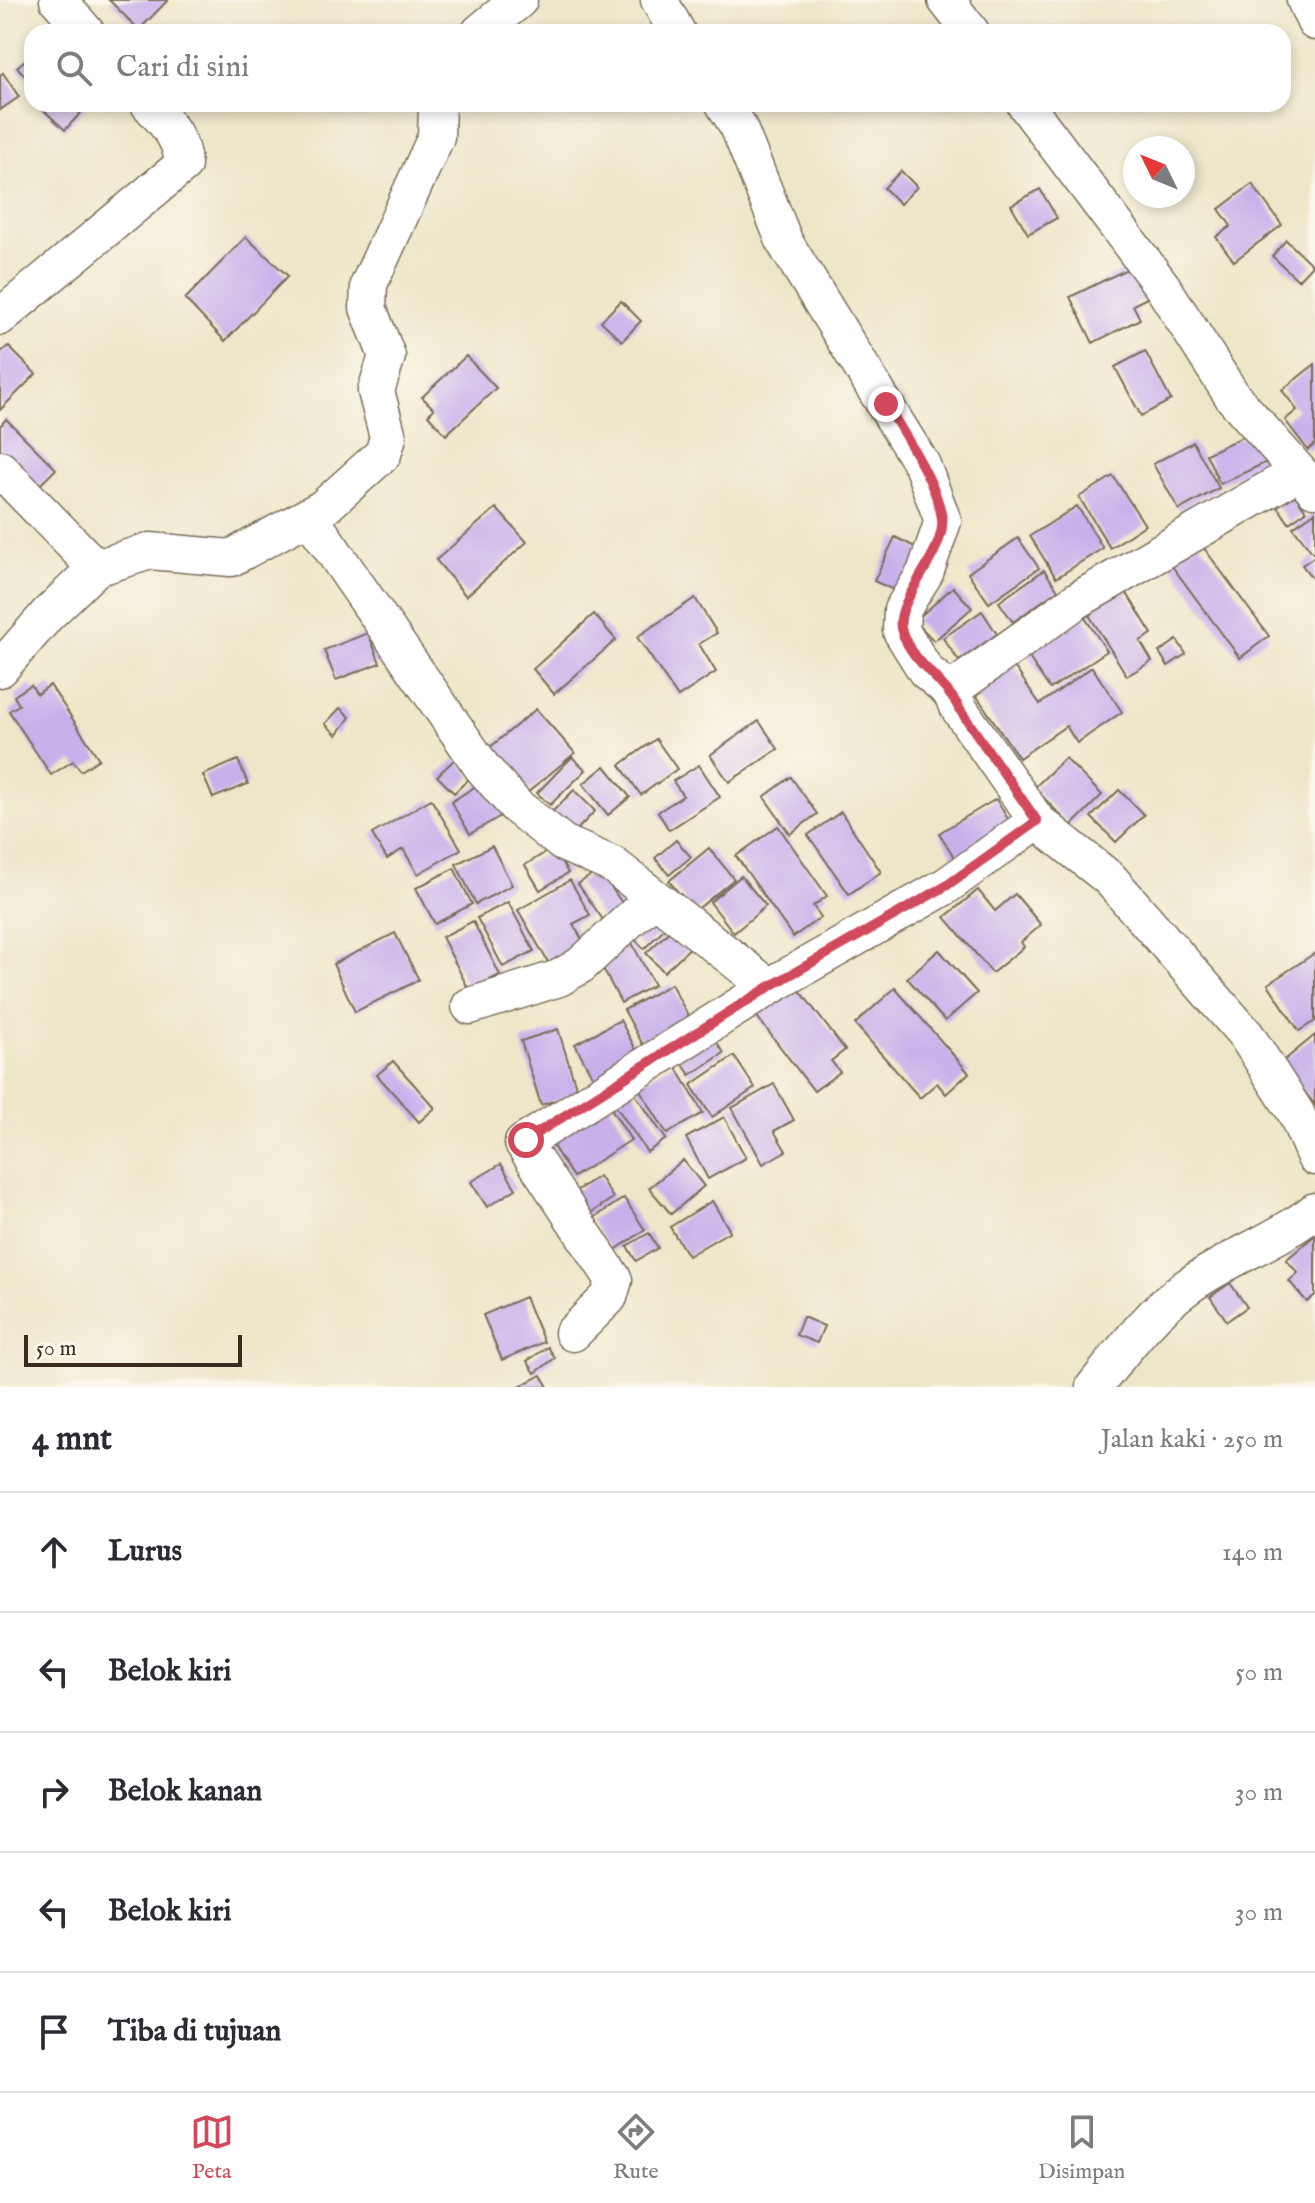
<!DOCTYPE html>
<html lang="id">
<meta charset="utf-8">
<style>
body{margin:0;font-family:"IM FELL English",serif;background:#f7f7f7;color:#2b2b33}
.compass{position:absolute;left:1123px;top:136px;width:72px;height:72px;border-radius:50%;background:#fff;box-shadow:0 4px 12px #0003;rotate:313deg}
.scale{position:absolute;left:24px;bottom:20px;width:218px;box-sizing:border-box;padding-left:8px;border:4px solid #3b2a1e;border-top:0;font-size:22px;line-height:28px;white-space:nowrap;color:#3b2a1e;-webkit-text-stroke:6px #fbf7ec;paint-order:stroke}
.stop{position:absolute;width:24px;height:24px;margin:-18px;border:6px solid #d1495b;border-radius:50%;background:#fff}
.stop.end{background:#d1495b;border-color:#fff;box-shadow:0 2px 8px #0008}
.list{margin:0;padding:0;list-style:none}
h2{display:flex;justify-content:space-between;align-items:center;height:104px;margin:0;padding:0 32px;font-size:34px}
h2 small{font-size:26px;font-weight:400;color:#7c7c81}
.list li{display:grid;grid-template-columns:52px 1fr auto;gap:24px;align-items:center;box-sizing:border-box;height:120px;padding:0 32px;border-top:2px solid #e1e1e2}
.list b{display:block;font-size:30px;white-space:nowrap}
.list em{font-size:26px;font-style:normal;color:#7c7c81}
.icon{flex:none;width:44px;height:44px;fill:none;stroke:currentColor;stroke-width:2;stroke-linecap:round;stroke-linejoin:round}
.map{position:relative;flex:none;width:1315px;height:1387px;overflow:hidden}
.search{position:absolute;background:#fff;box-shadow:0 4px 12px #0003;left:24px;right:24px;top:24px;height:88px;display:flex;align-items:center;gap:20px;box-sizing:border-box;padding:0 28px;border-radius:24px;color:#7c7c81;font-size:30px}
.sheet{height:704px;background:#fff}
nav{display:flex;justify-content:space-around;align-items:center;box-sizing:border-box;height:112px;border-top:2px solid #e1e1e2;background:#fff;font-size:22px;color:#7c7c81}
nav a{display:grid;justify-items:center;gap:4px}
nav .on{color:#d1495b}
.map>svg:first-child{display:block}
.building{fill:#c8b1eb}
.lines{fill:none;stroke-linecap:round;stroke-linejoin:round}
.minor-casing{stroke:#7a6c5a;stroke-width:39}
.minor{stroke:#fff;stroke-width:36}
.route{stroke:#d1495b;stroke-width:10}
</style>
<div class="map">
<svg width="1315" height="1387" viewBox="0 0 1315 1387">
<rect width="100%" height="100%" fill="#fbf7ec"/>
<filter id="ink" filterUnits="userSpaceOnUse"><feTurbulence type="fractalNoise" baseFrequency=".0125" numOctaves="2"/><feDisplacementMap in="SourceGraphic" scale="16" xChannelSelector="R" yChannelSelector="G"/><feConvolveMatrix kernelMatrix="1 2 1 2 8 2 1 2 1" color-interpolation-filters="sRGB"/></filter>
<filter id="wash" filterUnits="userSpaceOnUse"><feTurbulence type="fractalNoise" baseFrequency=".006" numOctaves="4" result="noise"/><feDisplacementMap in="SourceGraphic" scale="32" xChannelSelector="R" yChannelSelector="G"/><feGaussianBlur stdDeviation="1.8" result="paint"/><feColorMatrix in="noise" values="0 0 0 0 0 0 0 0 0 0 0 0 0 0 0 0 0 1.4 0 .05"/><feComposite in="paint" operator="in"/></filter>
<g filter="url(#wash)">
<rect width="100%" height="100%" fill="#eee6c8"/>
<g id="blocks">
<g class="building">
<polygon points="109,0 168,0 139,30"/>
<polygon points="32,54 32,79 30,81 17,67"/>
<polygon points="3,73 19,97 0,110 0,75"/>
<polygon points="37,104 89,104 65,130"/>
<polygon points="901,171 917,187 900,204 884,188"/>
<polygon points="1252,184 1282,225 1234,261 1216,237 1231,226 1219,209"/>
<polygon points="1040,189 1057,218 1028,234 1011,205"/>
<polygon points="246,237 288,276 225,341 185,299"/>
<polygon points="1286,240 1312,265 1298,280 1272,256"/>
<polygon points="1133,266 1149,297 1133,305 1140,319 1093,343 1070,297"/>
<polygon points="621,301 641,321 622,341 601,321"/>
<polygon points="8,346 36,374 0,410 0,353"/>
<polygon points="1145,351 1171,400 1141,416 1115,367"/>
<polygon points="466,356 496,388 446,435 428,415 434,409 422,397"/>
<polygon points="1315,364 1315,444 1308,450 1285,420 1297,410 1282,390"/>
<polygon points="6,419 56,469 34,491 0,457 0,426"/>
<polygon points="1253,432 1267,462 1220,484 1206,454"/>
<polygon points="1193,442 1219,488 1179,510 1153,464"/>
<polygon points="1113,476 1145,525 1110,548 1079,497"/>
<polygon points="1288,485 1306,511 1289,523 1271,497"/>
<polygon points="1077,506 1103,548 1056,578 1030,536"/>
<polygon points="496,508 527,542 466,596 436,560"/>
<polygon points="1315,512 1315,582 1302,565 1315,556 1293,527"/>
<polygon points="895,537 921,550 900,593 874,581"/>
<polygon points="1018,538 1039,568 989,603 968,573"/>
<polygon points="1198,540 1269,636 1240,658 1169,562"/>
<polygon points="1044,570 1058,590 1013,622 999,602"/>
<polygon points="953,587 972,608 934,641 915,621"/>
<polygon points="1123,587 1152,634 1140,641 1152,661 1127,676 1086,610"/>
<polygon points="695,598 717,633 699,644 716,672 678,697 637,637"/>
<polygon points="982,611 997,634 959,661 943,638"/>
<polygon points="1081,612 1107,651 1050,689 1024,650"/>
<polygon points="594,614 616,640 554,694 533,669"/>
<polygon points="368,633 380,663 336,680 324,650"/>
<polygon points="1177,640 1186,654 1168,666 1159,652"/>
<polygon points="1013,665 1040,704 1092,667 1122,712 1077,743 1066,726 1019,758 974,692"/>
<polygon points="31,685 37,694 50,685 99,759 81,771 73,761 51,775 9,711 19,705 14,696"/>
<polygon points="340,708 350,717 337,735 325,724"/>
<polygon points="536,709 575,753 527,793 488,749"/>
<polygon points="759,721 778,749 729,782 710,755"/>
<polygon points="656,739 677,769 641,795 620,765"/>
<polygon points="572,757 586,770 550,805 537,793"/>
<polygon points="1065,758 1102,795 1071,826 1034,788"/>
<polygon points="455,759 472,776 454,793 437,776"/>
<polygon points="238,760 248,784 213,798 203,775"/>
<polygon points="699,765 720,797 669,830 658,812 683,796 673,781"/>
<polygon points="605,766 630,797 608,815 583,784"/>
<polygon points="791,777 817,814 790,834 764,797"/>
<polygon points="484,781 504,814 470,834 451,802"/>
<polygon points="574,790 595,811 570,837 548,816"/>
<polygon points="1119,790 1144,815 1116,842 1091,817"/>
<polygon points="431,799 461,849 418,874 403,849 387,859 372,834"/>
<polygon points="996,799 1012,826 956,860 939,833"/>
<polygon points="841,812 881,872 849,894 808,835"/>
<polygon points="778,826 827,896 813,906 821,917 793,937 736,856"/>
<polygon points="676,840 691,857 669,875 655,858"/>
<polygon points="492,846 512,885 476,904 456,864"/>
<polygon points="553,848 568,873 540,890 525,865"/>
<polygon points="709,848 734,879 694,912 669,881"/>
<polygon points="454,868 472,904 435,924 416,888"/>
<polygon points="599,870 627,910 606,924 578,884"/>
<polygon points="741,876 766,906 734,933 710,902"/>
<polygon points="570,880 590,915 573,924 587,948 552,969 518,910"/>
<polygon points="978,890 995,911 1015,894 1041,925 1021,942 1024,947 992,973 945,917"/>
<polygon points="508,902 534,951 503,967 477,918"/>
<polygon points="652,911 667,926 644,949 630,934"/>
<polygon points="473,921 500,975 469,990 442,937"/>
<polygon points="675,926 693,945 664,972 646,953"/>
<polygon points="395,933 419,980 355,1012 333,964"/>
<polygon points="632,943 654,985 621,1003 599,961"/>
<polygon points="939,950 977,993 945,1021 907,978"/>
<polygon points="1315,953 1315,1021 1299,1031 1268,984"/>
<polygon points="671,984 690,1019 643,1045 624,1010"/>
<polygon points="795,984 845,1050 831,1061 840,1072 814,1091 755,1014"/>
<polygon points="895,988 969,1073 946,1094 937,1083 920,1098 855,1024"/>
<polygon points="620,1020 640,1057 595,1081 575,1044"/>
<polygon points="558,1029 578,1093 541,1105 521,1041"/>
<polygon points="712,1035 724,1053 690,1075 678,1057"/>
<polygon points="1315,1035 1315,1105 1281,1063"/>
<polygon points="734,1056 755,1088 712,1117 691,1085"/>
<polygon points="393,1061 435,1108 419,1122 377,1075"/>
<polygon points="674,1063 703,1113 667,1134 637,1085"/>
<polygon points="628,1084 666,1139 647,1152 609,1096"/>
<polygon points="774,1084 794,1120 774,1131 786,1151 763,1164 732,1108"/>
<polygon points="607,1102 631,1140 573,1177 549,1140"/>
<polygon points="724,1117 746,1158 708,1179 686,1138"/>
<polygon points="683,1160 704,1186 671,1214 649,1188"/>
<polygon points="501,1164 516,1189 487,1207 471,1182"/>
<polygon points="599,1176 613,1198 586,1216 571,1194"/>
<polygon points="624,1198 645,1230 612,1252 591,1220"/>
<polygon points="712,1201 730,1231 688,1256 670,1227"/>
<polygon points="649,1233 658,1248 636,1261 627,1246"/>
<polygon points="1315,1235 1315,1295 1307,1302 1289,1281 1298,1273 1286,1260"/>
<polygon points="1230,1283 1247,1307 1227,1321 1210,1297"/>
<polygon points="525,1297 544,1342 502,1360 483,1315"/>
<polygon points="803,1317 824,1326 817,1343 796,1335"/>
<polygon points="548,1347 555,1358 535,1373 527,1361"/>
<polygon points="541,1375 548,1387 518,1387"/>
</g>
</g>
</g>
<g filter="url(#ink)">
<use href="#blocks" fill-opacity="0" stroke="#7a6c5a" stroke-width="2"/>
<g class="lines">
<defs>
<g id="minor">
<polyline points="58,0 86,32"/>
<polyline points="659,0 677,32"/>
<polyline points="946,0 971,32"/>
<polyline points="1305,0 1315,22"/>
<polyline points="480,32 519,0"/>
<polyline points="724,104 738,126 785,243 922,465 943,521 925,573 902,610 901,631 926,671 950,691"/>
<polyline points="1025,104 1162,286 1233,397 1314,489"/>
<path d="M0,317L183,165C182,138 166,123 149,104"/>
<polyline points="0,469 96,568"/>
<polyline points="1299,472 1076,601 950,691 960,710 1037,821 1110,879 1246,1035 1296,1113 1315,1157"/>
<polyline points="309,516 482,767 516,806 563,843 613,865 769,987"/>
<polyline points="0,669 48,614 96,568 150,551 231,558 323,508 383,454 388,437 376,391 387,356 368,308 369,284 436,137 437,104"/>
<polyline points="470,1006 559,978 581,965 652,899"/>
<polyline points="573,1333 609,1297 614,1280 523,1143 769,987 946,886 1037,821"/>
<path d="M1094,1387C1123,1351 1149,1314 1187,1287C1227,1258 1275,1242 1315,1211"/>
</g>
</defs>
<use href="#minor" class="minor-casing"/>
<use href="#minor" class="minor"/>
</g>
</g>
<g class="lines" filter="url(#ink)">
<path class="route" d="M526,1140L769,987L946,886L1037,821L960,710C946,681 913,664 902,632C891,603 946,555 942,519C938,485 904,434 886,404"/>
</g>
</svg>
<svg class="compass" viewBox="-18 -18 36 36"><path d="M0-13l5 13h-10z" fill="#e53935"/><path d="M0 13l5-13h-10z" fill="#7c7c81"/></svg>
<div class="scale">50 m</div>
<div class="stop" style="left:526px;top:1140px"></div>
<div class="stop end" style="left:886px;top:404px"></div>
<div class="search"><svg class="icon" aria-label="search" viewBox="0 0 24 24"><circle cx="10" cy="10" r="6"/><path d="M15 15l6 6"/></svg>Cari di sini</div>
</div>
<section class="sheet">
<h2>4 mnt<small>Jalan kaki · 250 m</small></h2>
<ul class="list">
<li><svg class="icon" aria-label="ahead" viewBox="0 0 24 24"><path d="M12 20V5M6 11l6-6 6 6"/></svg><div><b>Lurus</b></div><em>140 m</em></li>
<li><svg class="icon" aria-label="left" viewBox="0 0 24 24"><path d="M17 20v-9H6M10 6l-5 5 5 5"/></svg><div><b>Belok kiri</b></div><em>50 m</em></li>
<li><svg class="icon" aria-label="right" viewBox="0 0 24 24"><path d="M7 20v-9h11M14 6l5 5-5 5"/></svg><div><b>Belok kanan</b></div><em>30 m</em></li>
<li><svg class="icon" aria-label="left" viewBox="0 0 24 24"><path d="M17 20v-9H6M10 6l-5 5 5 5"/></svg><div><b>Belok kiri</b></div><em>30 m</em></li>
<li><svg class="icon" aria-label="arrive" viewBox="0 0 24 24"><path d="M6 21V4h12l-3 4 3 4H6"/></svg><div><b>Tiba di tujuan</b></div></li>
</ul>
</section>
<nav>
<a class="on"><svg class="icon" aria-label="map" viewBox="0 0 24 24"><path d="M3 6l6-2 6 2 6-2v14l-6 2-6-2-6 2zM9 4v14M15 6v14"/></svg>Peta</a>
<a><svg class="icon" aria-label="directions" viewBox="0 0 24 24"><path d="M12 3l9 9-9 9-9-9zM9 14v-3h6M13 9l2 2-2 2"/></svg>Rute</a>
<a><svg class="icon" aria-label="saved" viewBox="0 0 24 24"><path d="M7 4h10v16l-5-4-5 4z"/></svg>Disimpan</a>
</nav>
